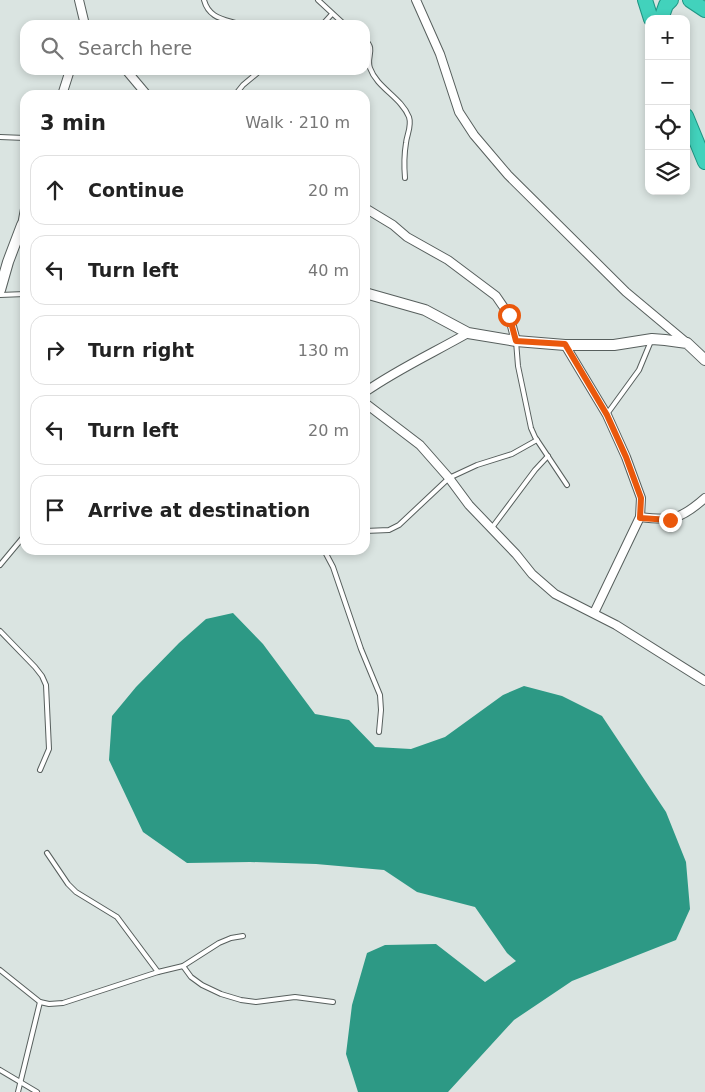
<!DOCTYPE html>
<meta charset="utf-8">
<style>
body{margin:0;font-family:"DejaVu Sans",sans-serif;background:#f2f2f2;color:#222}
.controls{position:absolute;right:15px;top:15px;display:grid;overflow:hidden;border-radius:10px;box-shadow:0 2px 8px #0003}
.controls button{width:45px;height:45px;display:grid;place-items:center;padding:0;border:0;border-bottom:1px solid #e0e0e0;background:#fff;color:#222;font:25px sans-serif}
.stop{position:absolute;width:15px;height:15px;margin:-11px;border:4px solid #ea580c;border-radius:50%;background:#fff}
.stop.end{background:#ea580c;border-color:#fff;box-shadow:0 1px 5px #0008}
.list{margin:0;padding:0;list-style:none}
h2{display:flex;justify-content:space-between;align-items:center;height:65px;margin:0;padding:0 20px;font-size:21px}
h2 small{font-size:16px;font-weight:400;color:#767676}
.list li{display:grid;grid-template-columns:32px 1fr auto;gap:15px;align-items:center;box-sizing:border-box;height:70px;margin:0 10px 10px;padding:0 10px;border:1px solid #e0e0e0;border-radius:15px}
.list b{display:block;font-size:19px;white-space:nowrap}
.list em{font-size:16px;font-style:normal;color:#767676}
.icon{flex:none;width:28px;height:28px;fill:none;stroke:currentColor;stroke-width:2;stroke-linecap:round;stroke-linejoin:round}
.map{position:relative;flex:none;width:705px;height:1092px;overflow:hidden}
.search{position:absolute;background:#fff;box-shadow:0 2px 8px #0003;left:20px;top:20px;width:350px;height:55px;display:flex;align-items:center;gap:12px;box-sizing:border-box;padding:0 18px;border-radius:15px;color:#767676;font-size:19px}
.panel{position:absolute;background:#fff;box-shadow:0 2px 8px #0003;left:20px;top:90px;width:350px;height:465px;border-radius:15px}
.map>svg:first-child{display:block}
.water{fill:#2d9985}
.lines{fill:none;stroke-linecap:round;stroke-linejoin:round}
.service-casing{stroke:#575f5d;stroke-width:6}
.minor-casing{stroke:#575f5d;stroke-width:10}
.tertiary-casing{stroke:#575f5d;stroke-width:12}
.trunk-casing{stroke:#1f9583;stroke-width:16}
.service{stroke:#fff;stroke-width:4}
.minor{stroke:#fff;stroke-width:8}
.tertiary{stroke:#fff;stroke-width:10}
.trunk{stroke:#42d2bc;stroke-width:14}
.route{stroke:#ea580c;stroke-width:6}
</style>
<div class="map">
<svg width="705" height="1092" viewBox="0 0 705 1092">
<rect width="100%" height="100%" fill="#dae4e1"/>
<polygon class="water" points="233,613 263,644 315,714 349,720 375,747 411,749 445,737 503,695 524,686 562,696 602,716 666,812 686,862 690,909 676,940 572,981 514,1020 448,1092 358,1092 346,1054 352,1005 367,953 385,945 436,944 485,982 516,961 507,953 475,907 417,892 384,870 316,864 250,862 187,863 143,832 109,760 112,716 136,687 179,643 206,619"/>
<g class="lines">
<defs>
<g id="service">
<path d="M204,0C209,19 225,19 241,25"/>
<polyline points="318,0 345,25"/>
<polyline points="322,25 332,14"/>
<path d="M365,40C376,49 366,57 370,68C377,88 401,97 409,117C412,126 407,134 406,143C404,155 404,166 405,178"/>
<polyline points="235,95 243,85 261,70"/>
<polyline points="0,137 25,138"/>
<polyline points="0,295 25,294"/>
<polyline points="516,341 518,366 531,428 535,437 567,485"/>
<polyline points="607,414 639,370 651,341"/>
<polyline points="491,529 535,470 548,456"/>
<polyline points="365,531 389,530 399,525 449,478 477,465 512,454 537,440"/>
<polyline points="324,550 333,567 361,649 380,695 381,710 379,732"/>
<polyline points="0,565 25,535"/>
<polyline points="0,631 35,667 42,676 46,685 49,749 40,770"/>
<polyline points="47,853 68,884 76,892 117,917 158,972"/>
<polyline points="183,966 191,977 202,985 221,994 241,1000 256,1002 295,997 333,1002"/>
<polyline points="0,970 40,1002 49,1004 63,1003 158,972 183,966 219,943 231,938 243,936"/>
<polyline points="0,1070 37,1092"/>
<polyline points="18,1092 40,1002"/>
</g>
<g id="minor">
<polyline points="79,0 85,25"/>
<polyline points="416,0 440,54 459,112 474,135 508,175 626,292 687,343"/>
<polyline points="126,70 147,95"/>
<polyline points="62,95 70,70"/>
<polyline points="365,208 393,225 407,237 448,260 496,296 509,315 516,341"/>
<polyline points="22,225 25,209"/>
<polyline points="565,345 607,415 626,457 641,498 640,517 594,613"/>
<path d="M365,392C398,369 433,353 468,333"/>
<polyline points="365,403 420,445 449,478 469,505 516,554 532,574 555,594 616,625 705,681"/>
<path d="M640,517C672,521 680,520 705,498"/>
</g>
<g id="tertiary">
<polyline points="0,290 8,262 22,225 25,224"/>
<polyline points="365,293 425,310 468,333 516,341 565,345 614,345 652,339 665,340 687,343 705,360"/>
</g>
<g id="trunk">
<polyline points="645,0 651,19"/>
<polyline points="690,0 705,10"/>
<polyline points="661,19 666,5 671,0"/>
<polyline points="686,116 705,162"/>
</g>
</defs>
<use href="#service" class="service-casing"/>
<use href="#minor" class="minor-casing"/>
<use href="#tertiary" class="tertiary-casing"/>
<use href="#trunk" class="trunk-casing"/>
<use href="#service" class="service"/>
<use href="#minor" class="minor"/>
<use href="#tertiary" class="tertiary"/>
<use href="#trunk" class="trunk"/>
</g>
<g class="lines">
<polyline class="route" points="509,315 516,341 565,344 607,415 626,457 641,498 640,518 670,520"/>
</g>
</svg>
<div class="controls">
<button>+</button>
<button>−</button>
<button><svg class="icon" aria-label="locate" viewBox="0 0 24 24"><circle cx="12" cy="12" r="6"/><path d="M12 2v4M12 18v4M2 12h4M18 12h4"/></svg></button>
<button><svg class="icon" aria-label="layers" viewBox="0 0 24 24"><path d="M12 4l9 5-9 5-9-5zM3 14l9 5 9-5"/></svg></button>
</div>
<div class="stop" style="left:509px;top:315px"></div>
<div class="stop end" style="left:670px;top:520px"></div>
<div class="search"><svg class="icon" aria-label="search" viewBox="0 0 24 24"><circle cx="10" cy="10" r="6"/><path d="M15 15l6 6"/></svg>Search here</div>
<section class="panel">
<h2>3 min<small>Walk · 210 m</small></h2>
<ul class="list">
<li><svg class="icon" aria-label="ahead" viewBox="0 0 24 24"><path d="M12 20V5M6 11l6-6 6 6"/></svg><div><b>Continue</b></div><em>20 m</em></li>
<li><svg class="icon" aria-label="left" viewBox="0 0 24 24"><path d="M17 20v-9H6M10 6l-5 5 5 5"/></svg><div><b>Turn left</b></div><em>40 m</em></li>
<li><svg class="icon" aria-label="right" viewBox="0 0 24 24"><path d="M7 20v-9h11M14 6l5 5-5 5"/></svg><div><b>Turn right</b></div><em>130 m</em></li>
<li><svg class="icon" aria-label="left" viewBox="0 0 24 24"><path d="M17 20v-9H6M10 6l-5 5 5 5"/></svg><div><b>Turn left</b></div><em>20 m</em></li>
<li><svg class="icon" aria-label="arrive" viewBox="0 0 24 24"><path d="M6 21V4h12l-3 4 3 4H6"/></svg><div><b>Arrive at destination</b></div></li>
</ul>
</section>
</div>
